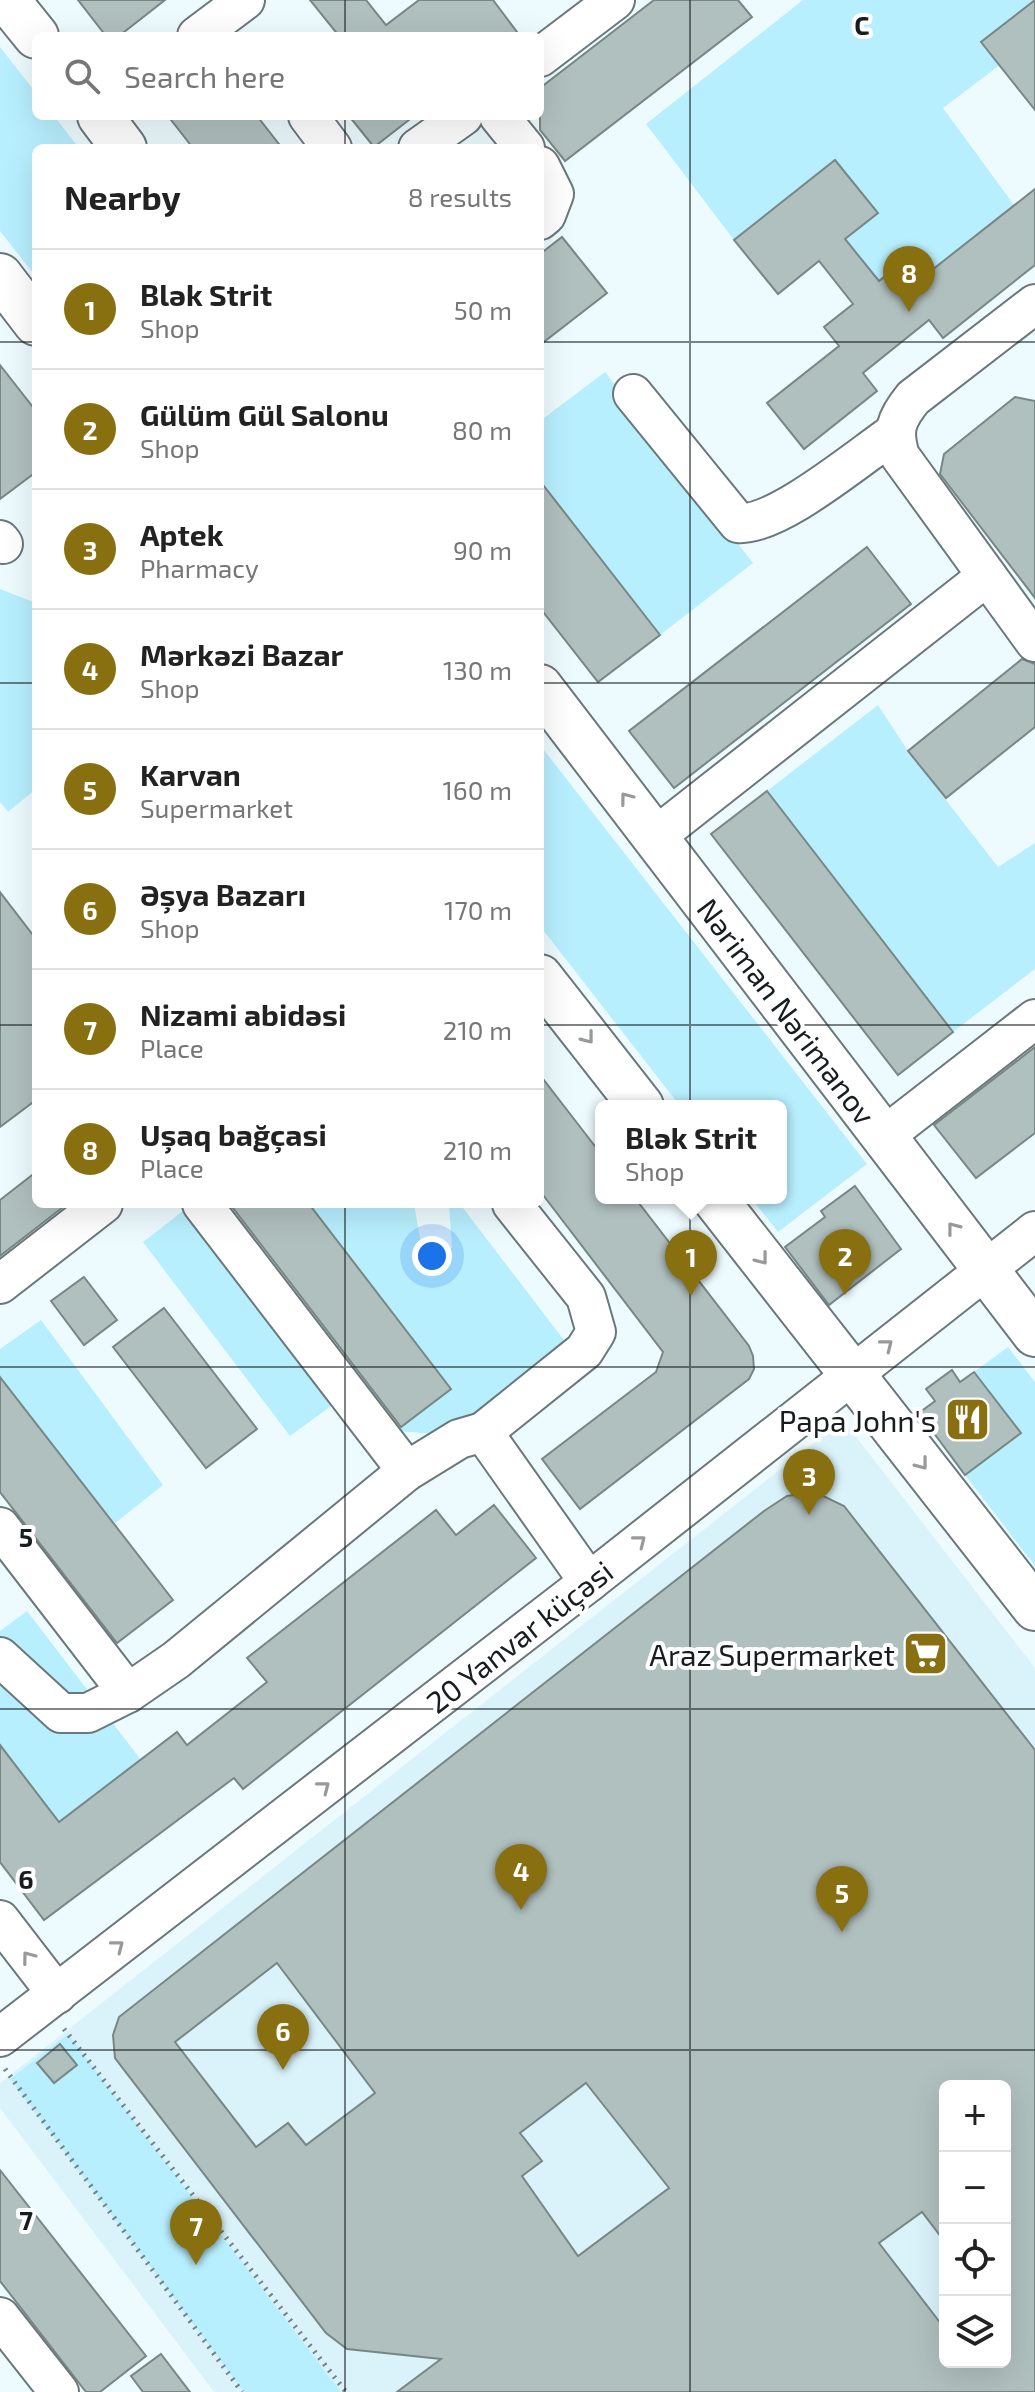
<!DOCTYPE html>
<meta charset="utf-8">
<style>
body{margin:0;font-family:"Exo 2",sans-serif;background:#f6f6f6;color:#222}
.controls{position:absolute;right:24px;bottom:24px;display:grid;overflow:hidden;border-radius:12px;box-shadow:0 8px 32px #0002}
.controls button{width:72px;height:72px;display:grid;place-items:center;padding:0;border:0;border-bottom:2px solid #e0e0e0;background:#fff;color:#222;font:40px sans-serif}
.you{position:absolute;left:432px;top:1256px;width:28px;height:28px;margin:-20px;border:6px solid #fff;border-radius:50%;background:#1a73e8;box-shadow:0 0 0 12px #1a73e833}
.badge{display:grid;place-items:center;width:52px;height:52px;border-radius:50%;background:#886f0f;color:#fff;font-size:26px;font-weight:700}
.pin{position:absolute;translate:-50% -66px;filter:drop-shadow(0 2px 4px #0008)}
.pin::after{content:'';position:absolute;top:42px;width:28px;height:24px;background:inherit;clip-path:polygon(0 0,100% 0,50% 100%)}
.popup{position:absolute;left:595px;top:1100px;width:192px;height:104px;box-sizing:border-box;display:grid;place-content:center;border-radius:12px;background:#fff;filter:drop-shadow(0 2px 6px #0005);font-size:26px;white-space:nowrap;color:#767676}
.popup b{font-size:30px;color:#222}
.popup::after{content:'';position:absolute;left:50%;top:100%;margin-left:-16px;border:16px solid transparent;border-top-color:#fff}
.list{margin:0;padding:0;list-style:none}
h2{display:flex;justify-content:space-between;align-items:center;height:104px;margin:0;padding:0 32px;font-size:34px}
h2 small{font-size:26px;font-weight:400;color:#767676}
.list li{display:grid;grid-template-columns:52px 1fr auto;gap:24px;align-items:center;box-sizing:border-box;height:120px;padding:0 32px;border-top:2px solid #e0e0e0}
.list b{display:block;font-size:30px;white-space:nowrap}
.list p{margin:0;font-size:26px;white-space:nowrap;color:#767676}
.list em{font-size:26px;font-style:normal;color:#767676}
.icon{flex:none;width:44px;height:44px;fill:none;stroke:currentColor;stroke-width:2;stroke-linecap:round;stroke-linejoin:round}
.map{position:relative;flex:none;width:1035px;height:2392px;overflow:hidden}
.search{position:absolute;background:#fff;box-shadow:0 8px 32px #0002;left:32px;top:32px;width:512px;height:88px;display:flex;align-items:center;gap:20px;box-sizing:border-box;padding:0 28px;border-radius:12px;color:#767676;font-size:30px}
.panel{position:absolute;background:#fff;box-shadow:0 8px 32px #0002;left:32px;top:144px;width:512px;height:1064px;border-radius:12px}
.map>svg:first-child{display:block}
.built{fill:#daf3fa;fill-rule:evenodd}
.green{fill:#b8effe}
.building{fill:#b0c0bf;stroke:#788786;stroke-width:2;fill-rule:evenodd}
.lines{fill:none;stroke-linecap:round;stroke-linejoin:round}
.minor-casing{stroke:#6a787c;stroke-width:42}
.major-casing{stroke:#6a787c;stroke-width:48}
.path{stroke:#798385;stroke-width:5;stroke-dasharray:2 6;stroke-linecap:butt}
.minor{stroke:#fff;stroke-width:38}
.major{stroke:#fff;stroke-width:44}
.oneway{stroke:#97999a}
.grid{fill:none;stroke:#171d1f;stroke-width:2;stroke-opacity:0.55}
.labels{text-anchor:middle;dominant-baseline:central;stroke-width:8;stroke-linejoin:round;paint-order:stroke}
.street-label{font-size:30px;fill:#171d1f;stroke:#fff}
.poi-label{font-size:30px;fill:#171d1f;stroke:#fff;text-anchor:end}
.grid-label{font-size:26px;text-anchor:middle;font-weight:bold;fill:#171d1f;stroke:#fff;stroke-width:8;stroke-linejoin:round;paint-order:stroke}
</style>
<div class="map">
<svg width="1035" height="2392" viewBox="0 0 1035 2392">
<rect width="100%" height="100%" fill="#eefbfe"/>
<path class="built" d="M843,1420L1035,1668V2392H214L0,2108V2083ZM945,2086H1005V2362H945Z"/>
<g class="green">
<polygon points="803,0 1035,0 982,42 1000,65 943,108 1014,205 1015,281 977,234 918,281 903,262 879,281 845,239 877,213 835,160 734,240 646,124"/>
<polygon points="0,47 36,93 36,116 54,116 79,148 36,148 36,277 0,231"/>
<polygon points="605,372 753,563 660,635 540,481 540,421"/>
<polygon points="0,589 36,603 36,789 8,812 0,802"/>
<polygon points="878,705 908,751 998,867 1035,843 1035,969 953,1032 767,791"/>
<polygon points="540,745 867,1164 778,1232 751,1198 781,1198 781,1106 680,1106 540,926"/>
<polygon points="192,1204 360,1385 290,1436 143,1242"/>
<polygon points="309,1204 414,1204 422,1250 452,1248 449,1204 460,1204 580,1361 488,1438 396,1431 451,1389"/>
<polygon points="41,1320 163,1485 114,1524 0,1377 0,1349"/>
<polygon points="1008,1347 1035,1382 1035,1566 965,1475 1020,1433 974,1372"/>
<polygon points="27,1611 141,1760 59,1822 0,1745 0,1631"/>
<polygon points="68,2034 341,2392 244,2392 10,2079"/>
</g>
<g class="building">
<polygon points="78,0 165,0 119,36 106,36"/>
<polygon points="310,0 366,0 386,25 419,0 493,0 520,36 339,36"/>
<polygon points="654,0 738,0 752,17 565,161 540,130 540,88"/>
<polygon points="1035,0 1035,110 981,42"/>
<polygon points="168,116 257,116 282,148 193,148"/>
<polygon points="349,116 414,116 374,147"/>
<polygon points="835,160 878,213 845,239 879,281 903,262 918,281 1035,189 1035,265 943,338 929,320 863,373 877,391 804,449 767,403 839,346 824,327 853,304 819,261 778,294 734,240"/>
<polygon points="562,237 607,293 540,345 540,254"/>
<polygon points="0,365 36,411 36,472 0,499"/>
<polygon points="1015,397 1035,401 1035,598 940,474 944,454"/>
<polygon points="540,481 660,635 598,682 540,608"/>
<polygon points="867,547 911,604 674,788 629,731"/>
<polygon points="1022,659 1035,664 1035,727 946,798 908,751"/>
<polygon points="767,791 953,1032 898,1075 711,834"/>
<polygon points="0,892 36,939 36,1100 0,1127"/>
<polygon points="1035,1047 1035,1133 976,1178 934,1125"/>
<polygon points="540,1075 601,1154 601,1198 635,1198 749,1346 753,1356 754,1369 749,1379 580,1509 542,1459 656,1372 663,1352 540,1191"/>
<polygon points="36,1172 36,1204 67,1204 0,1256 0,1200"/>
<polygon points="855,1186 901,1249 829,1305 785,1247 825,1217 821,1211"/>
<polygon points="230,1204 309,1204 451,1389 401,1427"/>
<polygon points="84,1277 117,1320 84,1345 51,1301"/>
<polygon points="164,1308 257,1429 206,1468 113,1347"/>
<polygon points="952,1370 960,1382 974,1372 1021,1433 965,1475 919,1413 935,1401 926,1389"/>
<polygon points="0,1377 173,1600 117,1643 0,1492"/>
<path d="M815,1492L844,1506L1035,1750V2392H397L441,2359L347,2349L326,2333L115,2058L113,2035L119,2017L764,1511L787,1496ZM277,1963L375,2093L306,2145L288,2123L256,2147L175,2042ZM586,2083L669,2188L578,2256L522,2176L542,2161L520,2133ZM945,2086H1005V2362H945V2329L879,2243L922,2212L945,2242Z"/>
<polygon points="494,1505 536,1558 243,1789 234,1778 44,1920 0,1862 0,1745 59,1822 177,1732 187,1745 267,1682 247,1658 436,1510 456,1535"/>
<polygon points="60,2044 77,2065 54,2083 37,2063"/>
<polygon points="0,2170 146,2356 100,2392 86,2392 0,2281"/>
<polygon points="161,2354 190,2392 143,2392 131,2376"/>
</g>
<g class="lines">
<defs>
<g id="minor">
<polyline points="197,36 245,0"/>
<polyline points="540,57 615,0"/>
<polyline points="308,116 332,148"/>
<polyline points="499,116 525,148"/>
<polyline points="418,148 463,116"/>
<polyline points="540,166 554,194 546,215 540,220"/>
<path d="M1035,304L913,398C896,419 892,430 900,456L1035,642"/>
<path d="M633,394L738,523C776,527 859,457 893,434"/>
<polyline points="0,540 3,544"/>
<polyline points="655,837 987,576"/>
<polyline points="883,1137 1035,1019"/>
<polyline points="202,1204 407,1471"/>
<polyline points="0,1284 103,1204"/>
<polyline points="483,1432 584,1351 596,1332 586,1297 512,1204"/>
<polyline points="0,1527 128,1693"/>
<polyline points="0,1657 61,1713 88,1713 128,1693 176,1660 407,1471 459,1439 483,1432 589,1582"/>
<polyline points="0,1920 57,1994"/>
<polyline points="0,2037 589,1582 1035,1231"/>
<polyline points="0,2317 59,2392"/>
</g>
<g id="major">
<polyline points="7,0 36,36"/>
<polyline points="100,116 124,148"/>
<polyline points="0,276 36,323"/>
<polyline points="540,687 1035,1334"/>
<polyline points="540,977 641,1106"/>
<polyline points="714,1198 1035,1608"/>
</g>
</defs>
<use href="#minor" class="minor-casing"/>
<use href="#major" class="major-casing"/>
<g class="path">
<polyline points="64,2029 346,2392"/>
<polyline points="5,2069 242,2392"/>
</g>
<use href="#minor" class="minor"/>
<use href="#major" class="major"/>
</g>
<defs><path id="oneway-chevron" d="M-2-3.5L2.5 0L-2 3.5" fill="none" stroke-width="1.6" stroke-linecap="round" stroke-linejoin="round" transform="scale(2)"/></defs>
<g class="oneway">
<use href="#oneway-chevron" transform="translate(626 798) rotate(-127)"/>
<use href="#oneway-chevron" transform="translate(588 1038) rotate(52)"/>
<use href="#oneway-chevron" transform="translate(953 1228) rotate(-128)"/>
<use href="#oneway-chevron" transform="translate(762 1259) rotate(52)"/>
<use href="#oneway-chevron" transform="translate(887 1345) rotate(-38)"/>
<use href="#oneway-chevron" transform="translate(922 1464) rotate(52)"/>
<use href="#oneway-chevron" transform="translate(640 1541) rotate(-38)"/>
<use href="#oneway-chevron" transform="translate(324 1787) rotate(-38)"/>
<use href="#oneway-chevron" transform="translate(118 1946) rotate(-38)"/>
<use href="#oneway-chevron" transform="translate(28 1957) rotate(-127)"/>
</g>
<path class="grid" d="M345,0V36M690,0V2392M345,116V148M0,342H36M540,342H1035M0,683H36M540,683H1035M0,1025H36M540,1025H1035M345,1204V2392M0,1367H1035M0,1709H1035M0,2050H1035"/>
<defs>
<symbol id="restaurant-square" viewBox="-11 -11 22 22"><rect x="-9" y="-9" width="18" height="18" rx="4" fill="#886f0f" stroke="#fff"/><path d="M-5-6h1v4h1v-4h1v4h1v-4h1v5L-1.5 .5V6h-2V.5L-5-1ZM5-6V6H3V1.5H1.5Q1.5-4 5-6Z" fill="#fff"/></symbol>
<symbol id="supermarket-square" viewBox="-11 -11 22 22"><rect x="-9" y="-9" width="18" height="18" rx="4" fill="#886f0f" stroke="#fff"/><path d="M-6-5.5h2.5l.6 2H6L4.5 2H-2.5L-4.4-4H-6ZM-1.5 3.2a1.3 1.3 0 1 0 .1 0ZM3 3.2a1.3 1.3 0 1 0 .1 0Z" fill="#fff"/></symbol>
</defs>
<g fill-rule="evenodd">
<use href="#restaurant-square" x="942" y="1394" width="51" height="51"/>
<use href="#supermarket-square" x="900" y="1628" width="51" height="51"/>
</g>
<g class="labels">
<g class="street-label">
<text transform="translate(787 1011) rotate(53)">Nəriman Nərimanov</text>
<text transform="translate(519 1636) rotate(-38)">20 Yanvar küçəsi</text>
</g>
<g class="poi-label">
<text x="936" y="1420">Papa John's</text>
<text x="895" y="1654">Araz Supermarket</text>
</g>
</g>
<g class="grid-label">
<text x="862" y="35">C</text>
<text x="26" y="1547">5</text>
<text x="26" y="1889">6</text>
<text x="26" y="2230">7</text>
</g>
</svg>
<div class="controls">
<button>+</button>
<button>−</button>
<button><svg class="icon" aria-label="locate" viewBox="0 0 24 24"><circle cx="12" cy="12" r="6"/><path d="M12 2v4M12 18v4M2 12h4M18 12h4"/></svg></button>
<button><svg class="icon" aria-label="layers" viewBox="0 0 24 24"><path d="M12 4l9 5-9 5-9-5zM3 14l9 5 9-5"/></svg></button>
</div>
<div class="you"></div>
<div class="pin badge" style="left:691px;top:1296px">1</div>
<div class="popup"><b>Blək Strit</b>Shop</div>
<div class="pin badge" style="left:845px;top:1295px">2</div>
<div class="pin badge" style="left:809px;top:1515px">3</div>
<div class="pin badge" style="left:521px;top:1910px">4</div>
<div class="pin badge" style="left:842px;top:1932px">5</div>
<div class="pin badge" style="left:283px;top:2070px">6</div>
<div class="pin badge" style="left:196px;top:2265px">7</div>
<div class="pin badge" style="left:909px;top:312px">8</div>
<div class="search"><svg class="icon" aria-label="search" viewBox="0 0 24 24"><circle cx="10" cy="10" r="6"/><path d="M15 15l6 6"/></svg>Search here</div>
<section class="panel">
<h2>Nearby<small>8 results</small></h2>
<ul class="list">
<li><span class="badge">1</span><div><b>Blək Strit</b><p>Shop</p></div><em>50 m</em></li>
<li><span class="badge">2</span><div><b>Gülüm Gül Salonu</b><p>Shop</p></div><em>80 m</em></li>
<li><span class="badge">3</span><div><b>Aptek</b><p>Pharmacy</p></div><em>90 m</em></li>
<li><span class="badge">4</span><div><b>Mərkəzi Bazar</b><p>Shop</p></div><em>130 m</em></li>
<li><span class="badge">5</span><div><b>Karvan</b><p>Supermarket</p></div><em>160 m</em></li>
<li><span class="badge">6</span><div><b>Əşya Bazarı</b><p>Shop</p></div><em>170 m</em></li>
<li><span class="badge">7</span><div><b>Nizami abidәsi</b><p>Place</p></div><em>210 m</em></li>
<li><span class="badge">8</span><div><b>Uşaq bağçasi</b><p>Place</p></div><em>210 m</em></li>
</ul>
</section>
</div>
